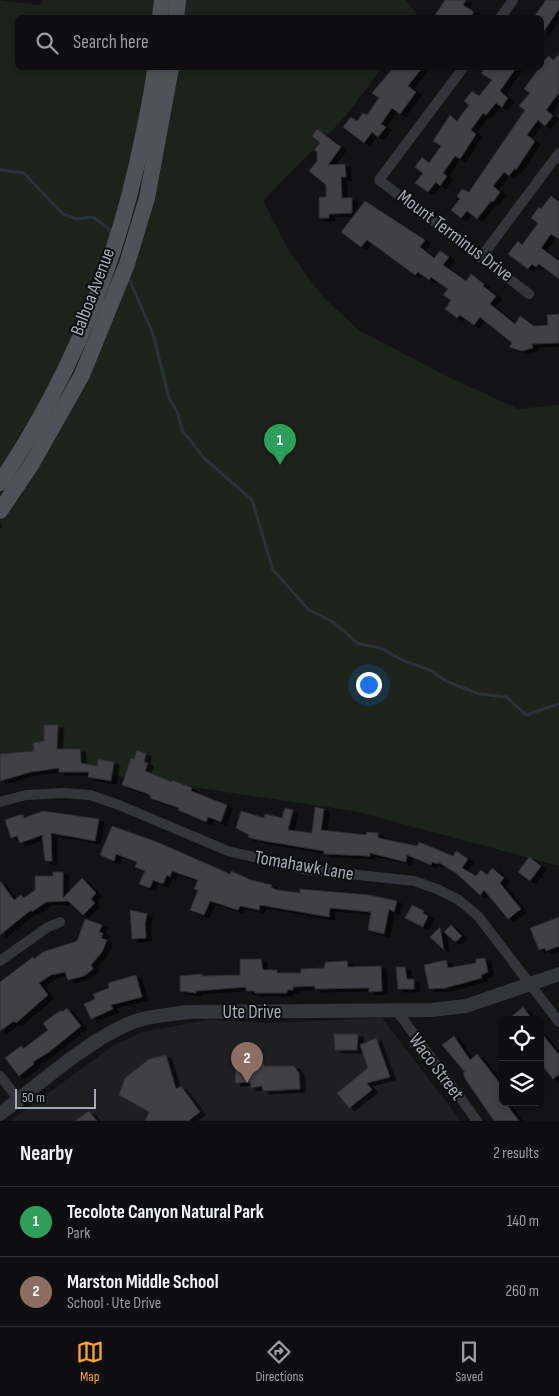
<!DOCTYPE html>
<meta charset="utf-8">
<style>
body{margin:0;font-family:"Sofia Sans Condensed",sans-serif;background:#1c1c1e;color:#f1f3f6}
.controls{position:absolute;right:15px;bottom:15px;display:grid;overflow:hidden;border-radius:8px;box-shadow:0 2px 8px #0003}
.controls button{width:45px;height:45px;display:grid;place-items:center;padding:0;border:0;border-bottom:1px solid #2e2e30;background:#0e0e10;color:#f1f3f6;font:25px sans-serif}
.scale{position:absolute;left:15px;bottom:12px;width:81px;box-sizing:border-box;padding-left:5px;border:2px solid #a3aab6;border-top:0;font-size:14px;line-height:18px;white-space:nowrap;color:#a3aab6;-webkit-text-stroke:4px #0e0e10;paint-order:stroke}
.you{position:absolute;left:368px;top:684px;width:18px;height:18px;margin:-12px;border:4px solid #fff;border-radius:50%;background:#1a73e8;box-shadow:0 0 0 8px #1a73e833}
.badge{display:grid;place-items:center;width:32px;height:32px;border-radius:50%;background:#ffa520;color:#fff;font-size:16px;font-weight:700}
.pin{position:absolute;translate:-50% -41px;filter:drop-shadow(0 1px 2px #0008)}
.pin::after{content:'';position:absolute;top:26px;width:18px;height:15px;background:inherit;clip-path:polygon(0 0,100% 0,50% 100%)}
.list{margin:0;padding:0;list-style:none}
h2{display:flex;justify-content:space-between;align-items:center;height:65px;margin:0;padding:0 20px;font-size:21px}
h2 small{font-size:16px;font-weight:400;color:#9b9c9f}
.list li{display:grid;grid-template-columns:32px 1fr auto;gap:15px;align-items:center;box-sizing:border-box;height:70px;padding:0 20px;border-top:1px solid #2e2e30}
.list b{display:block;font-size:19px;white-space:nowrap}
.list p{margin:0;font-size:16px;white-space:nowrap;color:#9b9c9f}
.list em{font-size:16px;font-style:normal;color:#9b9c9f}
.icon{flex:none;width:28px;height:28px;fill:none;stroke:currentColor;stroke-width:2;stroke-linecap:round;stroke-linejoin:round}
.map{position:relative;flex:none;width:559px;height:1121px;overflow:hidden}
.search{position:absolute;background:#0e0e10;box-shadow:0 2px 8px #0003;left:15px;right:15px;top:15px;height:55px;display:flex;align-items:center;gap:12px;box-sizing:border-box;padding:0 18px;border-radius:8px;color:#9b9c9f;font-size:19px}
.sheet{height:205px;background:#0e0e10}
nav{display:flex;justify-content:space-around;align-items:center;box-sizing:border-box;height:70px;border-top:1px solid #2e2e30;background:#0e0e10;font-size:14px;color:#9b9c9f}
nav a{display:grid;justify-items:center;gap:2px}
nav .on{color:#ffa520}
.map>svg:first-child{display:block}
.built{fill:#1f1f22}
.green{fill:#1b231b}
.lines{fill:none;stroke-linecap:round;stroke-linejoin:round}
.stream{stroke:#283339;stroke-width:3}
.building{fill:#3f4045;stroke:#2c2d31;filter:url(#shadow)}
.minor{stroke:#33353a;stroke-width:10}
.tertiary{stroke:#33353a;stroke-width:14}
.primary{stroke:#4f5259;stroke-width:16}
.labels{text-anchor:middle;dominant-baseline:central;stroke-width:4;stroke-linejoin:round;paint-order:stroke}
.street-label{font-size:19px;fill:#a3aab6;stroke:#0e0e10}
</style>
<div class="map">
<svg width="559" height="1121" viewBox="0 0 559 1121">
<defs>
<filter id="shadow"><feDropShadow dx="5.5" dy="3" stdDeviation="0" flood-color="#0009"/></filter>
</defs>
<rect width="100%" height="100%" fill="#131315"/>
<polygon class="built" points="382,1018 461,1121 10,1121 114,1045 142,1032 208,1020 270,1023"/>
<polygon class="green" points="0,0 40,5 43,0 406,0 419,17 18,18 18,68 382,68 344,118 263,201 290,253 323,297 360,331 449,377 518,409 559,405 559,866 354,811 78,770 0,763 0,529 2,526 0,520"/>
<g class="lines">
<g class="stream">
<polyline points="0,170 24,173 63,214 76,219 93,217 109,229 111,234"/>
<polyline points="130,281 153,334 169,398 177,411 182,430 204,458 252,500 273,570 309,610 333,622 359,644 381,648 404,661 430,670 446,681 479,694 507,697 526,715 559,704"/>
</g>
</g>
<g class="building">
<polygon points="445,0 466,0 463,5 474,12 470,18 433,18"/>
<polygon points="546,0 559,0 559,9 542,34 542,18 533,18"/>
<polygon points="559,53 559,93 546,110 553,116 545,126 538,120 527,135 535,141 516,170 515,168 509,176 504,172 493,186 500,192 493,202 491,201 477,219 467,211 461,218 451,210 460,199 457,196 462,189 469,192 525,110 519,106 530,93 524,89 548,56 554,60"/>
<polygon points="393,68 422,68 408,86 416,92 400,114 392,108 381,124 386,127 378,137 372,132 364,143 343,127 351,117 357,121 363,113 367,115 379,98 372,93"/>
<polygon points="485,68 516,68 500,91 508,98 502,107 496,103 486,115 483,113 471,130 476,134 466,150 460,159 455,156 443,173 447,176 440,186 436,182 428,192 415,183 423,173 415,167 422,157 429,163 441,146 433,141 450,115 457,121 469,105 464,101 472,91 479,96 492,80 481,73"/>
<polygon points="317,129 341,147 328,165 345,164 346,177 341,177 342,198 352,198 352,213 329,214 329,218 319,218 319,197 326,197 326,185 309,171 317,161 317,152 314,150 320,143 312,136"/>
<polygon points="551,196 559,202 559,239 551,234 541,248 559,261 559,279 539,264 536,267 532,264 528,269 508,254 518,241 522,245 538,223 531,218 539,207 541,209"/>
<polygon points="365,201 425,240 420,247 434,258 440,251 449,257 443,265 466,281 471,274 484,284 483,286 496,296 490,304 515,324 520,316 534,326 548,325 547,315 559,314 559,343 532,344 533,348 522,351 509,347 512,343 480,317 474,325 460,315 457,318 445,309 451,300 443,295 448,289 431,277 429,280 418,272 415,275 367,240 361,247 341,232"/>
<polygon points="44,725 58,725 57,749 80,749 81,763 97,766 98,759 114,762 111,781 88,777 89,772 59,772 59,768 31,772 0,781 0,754 34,751 33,743 44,741"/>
<polygon points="137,750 146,754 144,762 148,763 145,771 172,782 172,780 192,788 191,791 227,805 221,822 208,817 206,822 178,810 179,808 150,798 151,796 146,793 122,785 131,758 134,759"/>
<polygon points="315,807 324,809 321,830 366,835 367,832 378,833 378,838 417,846 419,842 453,856 456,851 468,859 462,868 476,876 481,870 487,875 492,868 504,878 500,883 521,909 508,919 484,890 480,895 457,874 438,862 438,864 432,862 431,865 407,855 406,862 370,853 370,856 324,854 324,851 258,840 248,837 249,835 236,828 241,811 264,818 265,814 282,818 285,808 293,810 288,830 312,833"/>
<polygon points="43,811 99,819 95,841 51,833 52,861 45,861 42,835 20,843 17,836 11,838 5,820 19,815 23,815 24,818"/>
<polygon points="112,826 157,842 230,874 231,871 251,880 272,885 271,887 277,890 300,893 300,889 369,895 397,901 394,912 389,909 384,934 368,930 371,912 330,908 329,917 260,905 259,910 240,906 238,910 210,901 204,915 201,914 190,910 198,890 194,889 198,880 172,871 170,877 167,875 163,884 153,880 150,888 139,884 145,871 135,867 137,862 116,854 114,861 100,855"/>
<polygon points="529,857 541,866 530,881 518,872"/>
<polygon points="53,872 63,872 63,898 82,878 96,893 91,899 95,903 83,915 68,901 46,902 32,912 31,910 0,935 0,881 14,900 21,895 24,898 35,890 35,876 53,876"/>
<polygon points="412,905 424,911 423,913 428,916 423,927 405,918"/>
<polygon points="130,910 147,914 145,924 146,938 132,939"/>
<polygon points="559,917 559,946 546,951 545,948 539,950 530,928"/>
<polygon points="85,919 102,925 99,932 103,933 101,938 107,940 102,952 91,965 93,969 84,976 68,980 65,972 51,975 39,983 48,995 16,1023 14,1021 0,1031 0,982 33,957 34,959 43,952 77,941"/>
<polygon points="451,925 462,936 457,941 454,941 444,932"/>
<polygon points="440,927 444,950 430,937"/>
<polygon points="485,958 488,972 481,975 482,978 445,988 429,989 424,965 446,960 448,968 476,963 476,959"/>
<polygon points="240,959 261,959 263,970 277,970 277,973 301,973 301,969 324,968 326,962 347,961 348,967 381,966 382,991 369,992 369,988 315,989 315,986 293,987 293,990 287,990 287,993 255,993 255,991 246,991 246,987 196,991 196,993 180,991 180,976 202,974 202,976 240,975"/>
<polygon points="396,967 405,967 407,979 414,979 414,989 398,989"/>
<polygon points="136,975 142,997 111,1005 113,1009 91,1019 84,1004 95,999 93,994 109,988 108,983"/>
<polygon points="523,1007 533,1020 507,1020"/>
<polygon points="67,1008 81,1026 49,1052 33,1062 34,1064 19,1076 5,1058 21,1046 23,1049 48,1030 43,1023 61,1010 62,1012"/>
<polygon points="540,1031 559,1055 559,1074 553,1079 540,1063"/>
<polygon points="334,1034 358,1034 357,1050 335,1050"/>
<polygon points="454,1036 470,1060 477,1054 503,1087 503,1102 505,1102 519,1121 494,1121 466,1080 463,1073 465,1072 442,1045"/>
<polygon points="376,1038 390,1077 367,1083 372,1090 349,1108 337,1093 368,1068 360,1045"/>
<polygon points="166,1055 176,1089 181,1086 200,1112 188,1121 145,1121 149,1112 119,1095 125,1078 149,1059"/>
<polygon points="236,1063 263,1063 264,1066 294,1066 299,1073 300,1089 263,1091 262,1086 251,1088 250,1082 235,1083"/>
<polygon points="89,1111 97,1121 75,1121"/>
</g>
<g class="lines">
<g class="minor">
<polyline points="500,18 513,0"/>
<polyline points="463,68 379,180 529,294"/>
<polyline points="482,256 559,153"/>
<polyline points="0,802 26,795 63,793 90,795 119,805 228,851 303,869 414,881 437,889 459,900 478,916 559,1022"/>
<polyline points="0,961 48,927 60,922"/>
<polyline points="397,1011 477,1121"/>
<polyline points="0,1076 19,1100"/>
</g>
<path class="tertiary" d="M0,1114C37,1086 86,1042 128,1024C146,1016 168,1015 188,1012L431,1010L466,1006L559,974"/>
<g class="primary">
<polyline points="160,18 162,0"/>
<polyline points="176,18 178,0"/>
<path d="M0,483C73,374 119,259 144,131C148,110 153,89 155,68"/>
<polyline points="0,511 31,465 82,375 127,264 147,198 171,68"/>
</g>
</g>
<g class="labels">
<g class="street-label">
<text transform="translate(455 236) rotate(37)">Mount Terminus Drive</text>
<text transform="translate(93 292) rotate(-69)">Balboa Avenue</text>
<text transform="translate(304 866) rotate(10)">Tomahawk Lane</text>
<text x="252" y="1012">Ute Drive</text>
<text transform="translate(436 1067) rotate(53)">Waco Street</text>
</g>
</g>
</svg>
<div class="controls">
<button><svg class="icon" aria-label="locate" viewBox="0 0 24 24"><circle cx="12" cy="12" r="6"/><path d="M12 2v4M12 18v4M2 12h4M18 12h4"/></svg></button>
<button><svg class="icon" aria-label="layers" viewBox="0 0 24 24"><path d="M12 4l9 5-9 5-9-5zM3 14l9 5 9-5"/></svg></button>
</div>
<div class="scale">50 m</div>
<div class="you"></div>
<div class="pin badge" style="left:280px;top:465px;background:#2e9e5b">1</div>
<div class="pin badge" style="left:247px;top:1083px;background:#8d6e63">2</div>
<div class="search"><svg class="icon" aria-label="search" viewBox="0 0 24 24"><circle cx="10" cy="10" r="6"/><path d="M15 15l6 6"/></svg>Search here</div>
</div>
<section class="sheet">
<h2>Nearby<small>2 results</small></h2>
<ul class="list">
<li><span class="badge" style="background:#2e9e5b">1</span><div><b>Tecolote Canyon Natural Park</b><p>Park</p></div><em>140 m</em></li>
<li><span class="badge" style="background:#8d6e63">2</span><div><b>Marston Middle School</b><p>School · Ute Drive</p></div><em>260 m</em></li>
</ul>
</section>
<nav>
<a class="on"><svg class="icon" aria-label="map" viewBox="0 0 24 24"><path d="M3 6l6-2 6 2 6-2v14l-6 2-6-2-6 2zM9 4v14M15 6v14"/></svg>Map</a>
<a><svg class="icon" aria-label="directions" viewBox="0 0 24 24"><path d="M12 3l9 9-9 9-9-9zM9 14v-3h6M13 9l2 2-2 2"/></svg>Directions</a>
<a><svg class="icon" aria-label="saved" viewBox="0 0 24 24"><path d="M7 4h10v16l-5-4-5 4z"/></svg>Saved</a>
</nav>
